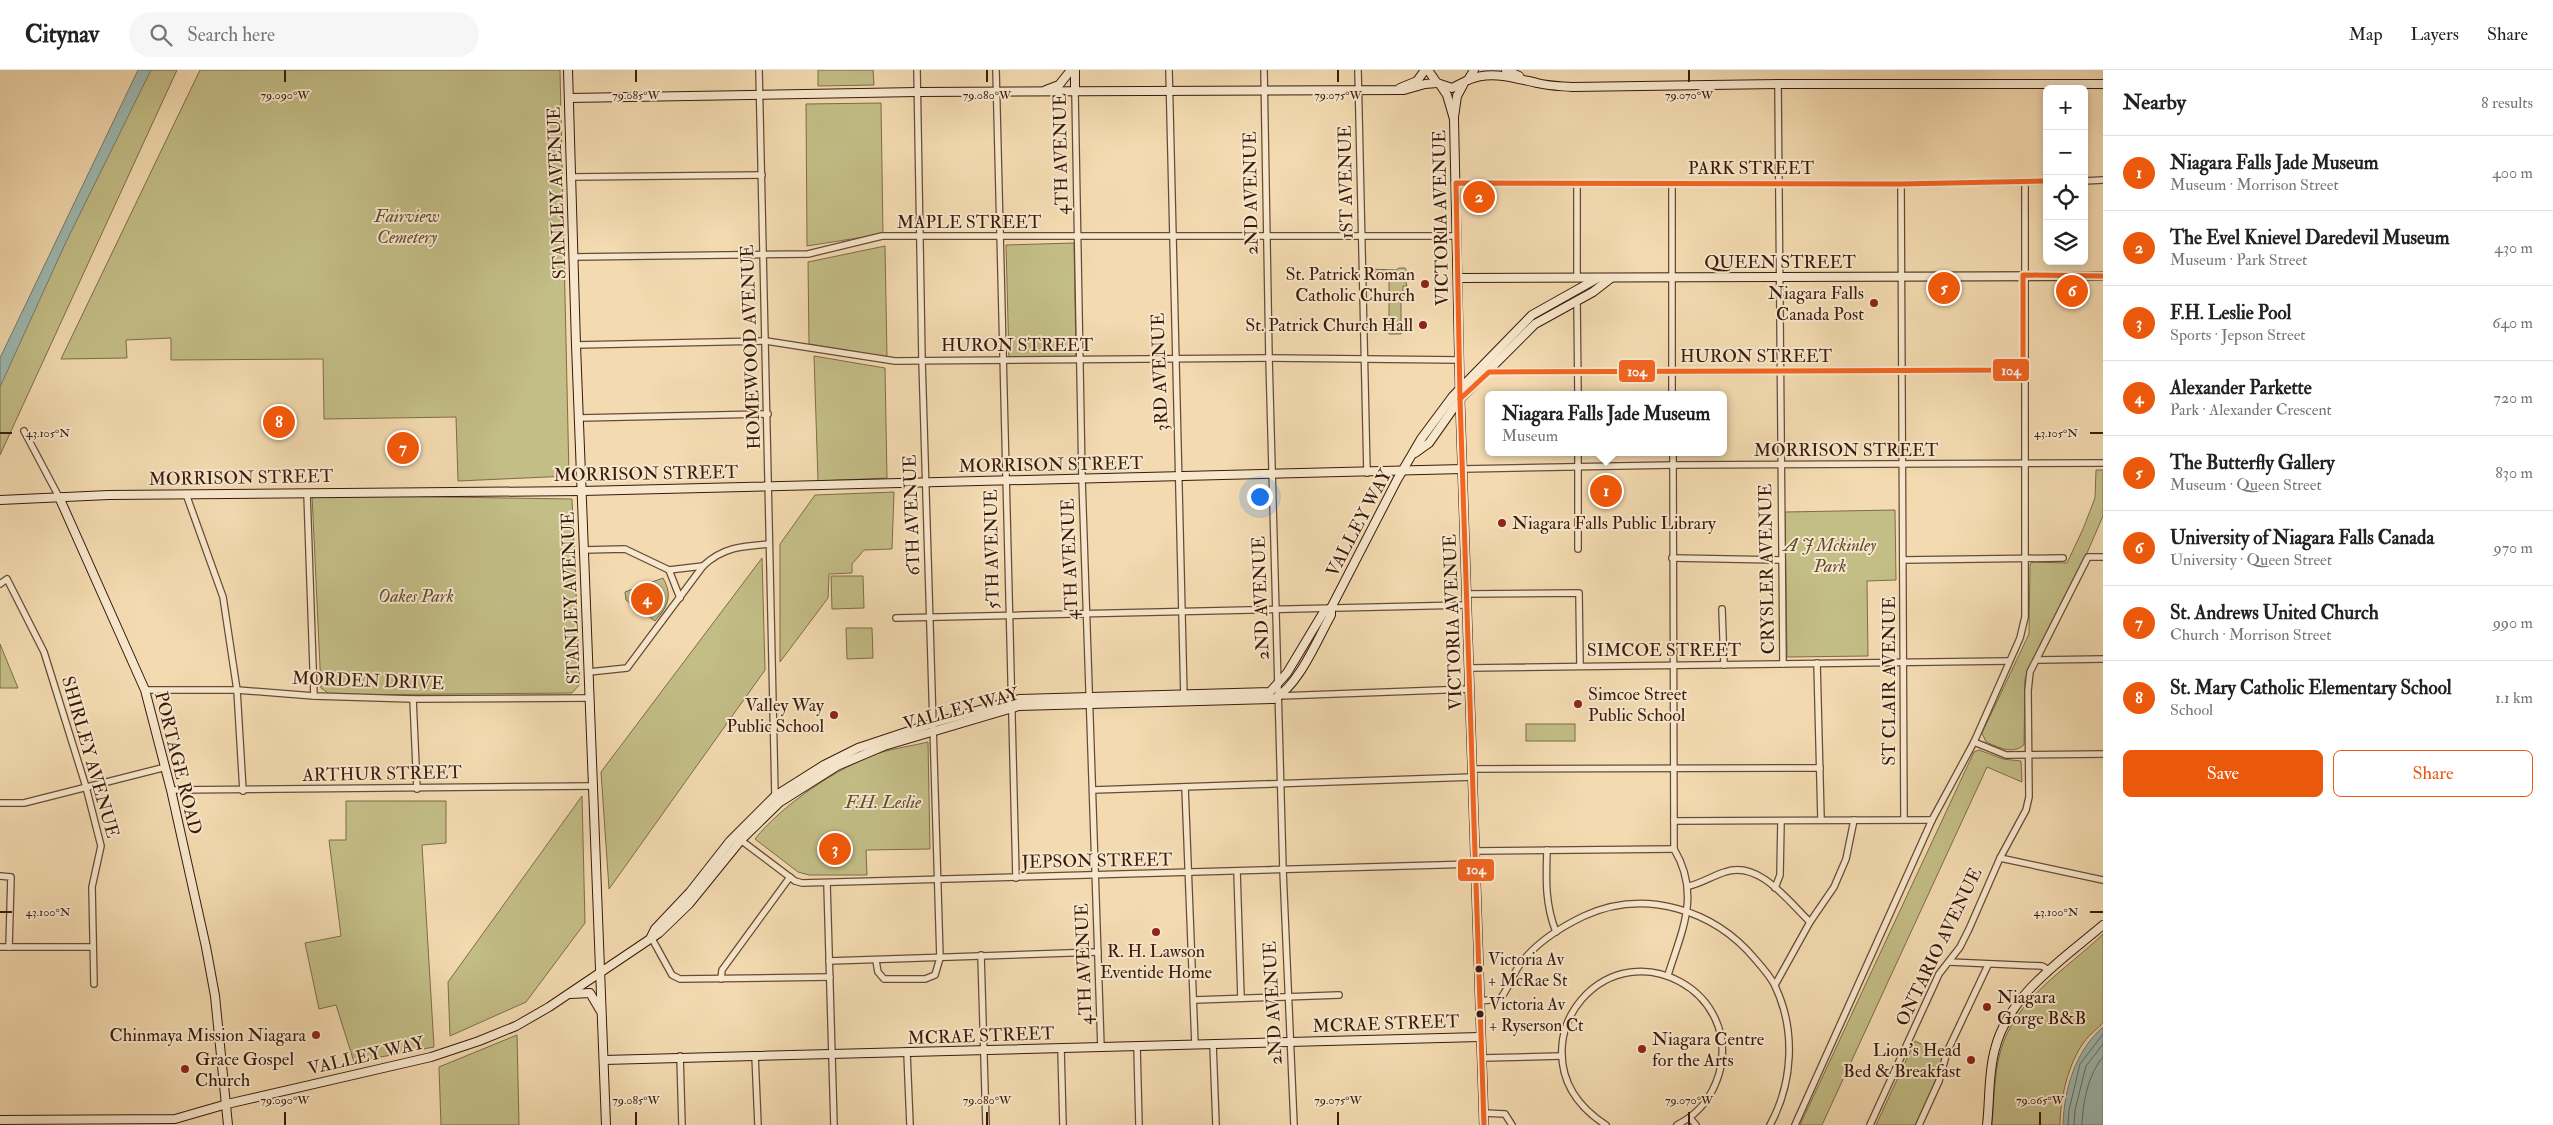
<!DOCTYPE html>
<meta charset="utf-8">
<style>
body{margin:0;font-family:"IM FELL Double Pica",serif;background:#f6f6f6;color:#222}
.controls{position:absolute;right:15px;top:15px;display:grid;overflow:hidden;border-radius:8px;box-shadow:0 2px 8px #0003}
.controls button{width:45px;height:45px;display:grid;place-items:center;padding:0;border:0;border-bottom:1px solid #e0e0e0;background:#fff;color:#222;font:25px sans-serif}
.you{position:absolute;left:1259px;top:426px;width:18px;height:18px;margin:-12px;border:4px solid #fff;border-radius:50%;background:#1a73e8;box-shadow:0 0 0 8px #1a73e833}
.badge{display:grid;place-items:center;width:32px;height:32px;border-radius:50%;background:#ea580c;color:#fff;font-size:16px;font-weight:700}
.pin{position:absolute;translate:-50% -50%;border:2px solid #fff;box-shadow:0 1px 5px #0006}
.popup{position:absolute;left:1485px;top:321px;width:242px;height:65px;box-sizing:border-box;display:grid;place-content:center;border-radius:8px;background:#fff;filter:drop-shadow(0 1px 4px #0005);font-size:16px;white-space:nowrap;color:#767676}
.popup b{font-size:19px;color:#222}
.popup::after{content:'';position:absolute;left:50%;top:100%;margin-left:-10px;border:10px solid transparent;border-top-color:#fff}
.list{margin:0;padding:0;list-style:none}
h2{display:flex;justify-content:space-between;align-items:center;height:65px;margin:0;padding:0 20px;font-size:21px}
h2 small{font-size:16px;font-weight:400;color:#767676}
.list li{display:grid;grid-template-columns:32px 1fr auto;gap:15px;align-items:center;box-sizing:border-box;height:75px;padding:0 20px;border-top:1px solid #e0e0e0}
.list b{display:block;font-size:19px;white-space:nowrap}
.list p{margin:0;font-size:16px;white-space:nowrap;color:#767676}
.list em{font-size:16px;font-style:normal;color:#767676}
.actions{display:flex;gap:10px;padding:15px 20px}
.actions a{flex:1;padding:11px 0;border:1px solid #ea580c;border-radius:8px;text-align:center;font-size:18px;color:#ea580c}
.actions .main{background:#ea580c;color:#fff}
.icon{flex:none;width:28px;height:28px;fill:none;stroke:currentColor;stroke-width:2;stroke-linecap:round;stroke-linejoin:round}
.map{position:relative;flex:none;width:2103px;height:1055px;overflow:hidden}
header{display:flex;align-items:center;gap:30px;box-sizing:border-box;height:70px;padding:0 25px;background:#fff;border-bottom:1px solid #e0e0e0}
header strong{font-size:24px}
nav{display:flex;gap:28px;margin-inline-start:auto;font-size:18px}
.search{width:350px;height:45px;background:#f6f6f6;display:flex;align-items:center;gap:12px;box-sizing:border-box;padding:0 18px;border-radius:28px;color:#767676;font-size:19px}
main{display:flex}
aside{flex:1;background:#fff}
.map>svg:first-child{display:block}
.green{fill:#c3bd86;stroke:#7e6c49}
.water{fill:#9dbab2;stroke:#757a70}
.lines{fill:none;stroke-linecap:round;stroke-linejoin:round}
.shore{stroke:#6c6a5f;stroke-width:1}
.street-casing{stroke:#684a35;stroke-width:8}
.secondary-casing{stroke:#3a1a0c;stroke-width:10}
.street{stroke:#f7e7cc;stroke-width:5.5}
.secondary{stroke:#f7e7cc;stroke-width:8}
.bus-1-casing{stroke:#f7e7cc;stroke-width:9}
.bus-1{stroke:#f26522;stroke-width:5}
.ticks{fill:none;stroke:#3a1a0c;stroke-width:2}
.poi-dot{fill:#8f2418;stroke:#f7e7cc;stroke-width:2}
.bus-dot{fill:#3a1a0c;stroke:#f7e7cc;stroke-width:2}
.labels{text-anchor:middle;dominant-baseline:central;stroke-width:4;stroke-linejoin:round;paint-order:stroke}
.bus-label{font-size:17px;fill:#3a1a0c;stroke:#f7e7cc;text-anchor:start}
.street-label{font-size:18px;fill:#3a1a0c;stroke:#f7e7cc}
.park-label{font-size:18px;font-style:italic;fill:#634b31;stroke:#f7e7cc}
.poi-label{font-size:18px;fill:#3a1a0c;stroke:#f7e7cc;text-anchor:end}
.ticks-label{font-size:12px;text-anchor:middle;fill:#3a1a0c;stroke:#f7e7cc;stroke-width:4;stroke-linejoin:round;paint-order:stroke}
.line-badge{stroke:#f7e7cc;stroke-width:2}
.badge-label{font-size:14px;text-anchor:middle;font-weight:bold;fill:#fff}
</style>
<header>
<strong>Citynav</strong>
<div class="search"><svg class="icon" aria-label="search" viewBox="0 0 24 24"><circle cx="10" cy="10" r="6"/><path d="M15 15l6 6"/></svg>Search here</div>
<nav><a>Map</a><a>Layers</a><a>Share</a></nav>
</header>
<main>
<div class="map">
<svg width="2103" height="1055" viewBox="0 0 2103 1055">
<rect width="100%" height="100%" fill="#f3dab0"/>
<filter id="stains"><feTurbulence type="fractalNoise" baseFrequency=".004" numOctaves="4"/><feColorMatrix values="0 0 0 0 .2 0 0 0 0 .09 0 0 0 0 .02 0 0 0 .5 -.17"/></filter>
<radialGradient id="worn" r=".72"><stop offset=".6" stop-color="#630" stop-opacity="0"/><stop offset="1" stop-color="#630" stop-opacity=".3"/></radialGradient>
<g class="green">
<polygon points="148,0 177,0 0,385 0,306"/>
<polygon points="200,0 560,0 569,406 458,411 456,347 324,349 323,289 171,290 171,268 126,270 127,288 61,289"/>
<polygon points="818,0 873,0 874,15 818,16"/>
<polygon points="881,33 883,164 807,176 806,34"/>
<polygon points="1074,173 1076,288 1009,289 1006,175"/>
<polygon points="885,176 887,287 809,274 808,192"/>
<polygon points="1399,198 1405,198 1408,204 1405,209 1407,216 1403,216 1403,230 1401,231 1401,264 1389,264 1389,203 1368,202 1368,199 1396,200"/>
<polygon points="814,286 885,298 887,408 818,411"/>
<path d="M2096,400H2103V446L2087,483L2025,609L2024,675C2012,685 1998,677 1986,672L1982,663L2029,564L2030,494L2033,492L2067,493L2083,459L2095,428Z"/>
<polygon points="894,422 892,479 864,480 852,494 852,503 829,504 828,528 780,592 780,474 815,425"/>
<polygon points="312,425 572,429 580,614 572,623 331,625 321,618"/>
<polygon points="1895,440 1896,510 1867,511 1868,586 1787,587 1785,442"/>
<polygon points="762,488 765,600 609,819 601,702"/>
<polygon points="831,506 863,506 864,538 832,539"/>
<path d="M663,508C673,526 668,536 655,551L626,530L625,522Z"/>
<polygon points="846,558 872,558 873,588 847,589"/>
<polygon points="0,574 18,618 0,618"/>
<rect x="1526" y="654" width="49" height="17"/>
<path d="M928,672L930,779L866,780L867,805H809L798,802L755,769C782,735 838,697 879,683C895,678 912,676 928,672Z"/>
<polygon points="1979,680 2003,689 2021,691 2022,712 1987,697 1822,1055 1800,1055 1974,682"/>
<polygon points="582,726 585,853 526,932 450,966 448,912"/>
<polygon points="346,731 446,731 446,773 422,775 434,977 354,992 336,935 319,939 305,873 341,866 329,770 346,770"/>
<path d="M2103,864V953C2097,959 2089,965 2084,972C2068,994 2060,1029 2060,1055H1992C1994,1032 1994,1005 2000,983C2014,929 2066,900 2103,864Z"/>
<polygon points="517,965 519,1055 441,1055 439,997"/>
<polygon points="1915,971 1943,984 1938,1006 1916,1055 1876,1055"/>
</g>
<g class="water">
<polygon points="138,0 151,0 66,172 0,317 0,288"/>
<polygon points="837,763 849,772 832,794 821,786"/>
<path d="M2103,957V1055H2063C2064,1020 2075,981 2103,957Z"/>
</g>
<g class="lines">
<g class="shore">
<polyline points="2068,1055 2069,1040 2080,994 2103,964"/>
<polyline points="2074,1055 2075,1040 2086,996 2103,974"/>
<path d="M2082,1055C2083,1031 2088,1005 2103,987"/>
</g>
<defs>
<g id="street">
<polyline points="759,0 775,726 780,732"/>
<polyline points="996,0 1016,808"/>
<polyline points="1169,0 1184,628"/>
<polyline points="1264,0 1269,288 1283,800 1294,1055"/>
<polyline points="1358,0 1367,403"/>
<polyline points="1778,14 1783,594"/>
<polyline points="1075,22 1082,409 1101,978"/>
<polyline points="571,107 762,105"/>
<polyline points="2084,111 2103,110"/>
<polyline points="1456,113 1901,114 2047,111"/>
<polyline points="1577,113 1577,208"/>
<polyline points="1672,114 1672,325"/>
<polyline points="1901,114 1904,749"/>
<polyline points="573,187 808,184 882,166 1457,166"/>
<polyline points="1577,231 1578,325"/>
<polyline points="576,275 766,271 895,291 1269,288 1460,290"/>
<polyline points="1489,302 2023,300"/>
<polyline points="579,348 768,344"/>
<polyline points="24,361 59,427"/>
<polyline points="1578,382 1578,479"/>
<polyline points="1463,399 1673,395 2103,393"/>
<polyline points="307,423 314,626"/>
<polyline points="186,424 223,527 237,620 243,721"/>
<polyline points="584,480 625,479 669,500 703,496"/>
<polyline points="1672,488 1782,490"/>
<polyline points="1903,490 2063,488"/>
<polyline points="669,500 680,528"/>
<polyline points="0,514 7,509 44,582 86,717 101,776 92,817 94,914"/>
<polyline points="1466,524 1579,523 1580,596"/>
<polyline points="1722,539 1724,595"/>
<polyline points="896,548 1466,535"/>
<polyline points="2038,590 2103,589"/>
<polyline points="1817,593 1821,749"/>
<polyline points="1469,598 2009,591"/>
<path d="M589,602L627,598L703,496C723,477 743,476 769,474"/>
<polyline points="145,620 237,620 314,626 413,629 590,628"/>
<polyline points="1279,626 1470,619"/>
<polyline points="413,629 417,719"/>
<polyline points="1974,672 2006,685 2103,684"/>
<polyline points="1472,699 1820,698"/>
<polyline points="1185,717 1195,975"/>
<polyline points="171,720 594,716"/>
<polyline points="1093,720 1473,707"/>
<polyline points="0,733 24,733 166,697"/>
<polyline points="1674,751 1932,750"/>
<polyline points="738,768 795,811 802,813 1475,794"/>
<path d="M1547,780C1546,810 1545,834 1556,862"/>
<polyline points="1475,781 1674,779"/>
<polyline points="2000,788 2103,810"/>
<polyline points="1237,801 1241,928"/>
<polyline points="0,806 11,807 9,877"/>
<polyline points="827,814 834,1055"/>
<path d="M1689,816C1702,813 1712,806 1725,802C1759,790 1788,831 1810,852"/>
<polyline points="1775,818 1780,805 1781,751"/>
<polyline points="651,867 672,905 680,909 830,907"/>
<polyline points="0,877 92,877"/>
<polyline points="981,885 986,1055"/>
<polyline points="829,891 1098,882"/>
<polyline points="876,891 878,902 884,909 925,909 935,905 940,888 922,290 917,0"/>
<polyline points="1949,892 2042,896 2049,900"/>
<path d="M1668,905C1682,860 1701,824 1674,779L1673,382"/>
<polyline points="721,909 722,900 790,807"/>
<polyline points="1775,915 1810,852 1834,817 1846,789 1854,750"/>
<polyline points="1195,930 1339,925"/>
<path d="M1479,931L1500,929C1507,921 1511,909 1517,899C1532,875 1559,858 1584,846C1645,818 1714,840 1755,889C1762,897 1771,907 1775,916C1796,960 1793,1013 1770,1055"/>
<polyline points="1213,974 1216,1055"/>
<polyline points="1137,977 1139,1055"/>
<polyline points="1061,979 1063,1055"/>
<polyline points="907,983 910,1055"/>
<polyline points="755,985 758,1055"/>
<polyline points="680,986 682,1055"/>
<polyline points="1482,988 1561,986"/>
<polyline points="1484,1043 1505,1044 1512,1055"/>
<polyline points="1690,1048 1696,1055"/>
<path d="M1606,1055C1578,1037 1560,1012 1562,977C1563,959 1570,943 1582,929C1638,865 1742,922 1719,1004C1712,1027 1699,1044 1677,1055"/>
<polyline points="1795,1055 1932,750 1974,672 2020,568 2025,547 2025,112"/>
<polyline points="1870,1055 1939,904 1960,877 1969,859 2000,788 2026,740 2029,727 2028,621 2030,602 2088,487 2103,487"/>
<polyline points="1919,1055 1939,1011 1947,982 1988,895"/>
</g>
<g id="secondary">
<polyline points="568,0 576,275 606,1055"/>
<polyline points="1075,0 1075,22"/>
<polyline points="1428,0 1437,13 1452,18 1468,10 1474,0"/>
<polyline points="1506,0 1519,6"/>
<path d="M1468,10C1491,0 1514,8 1537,13C1548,16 1560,16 1572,17L1778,14H2103"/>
<polyline points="1441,16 1447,25 1454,49 1460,329 1484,1055"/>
<polyline points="1400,18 1417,11 1425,0"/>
<polyline points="1046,20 1059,15 1071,0"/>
<polyline points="569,28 917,22 1404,20 1425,14 1437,13"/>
<polyline points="1454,47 1457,26 1463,15"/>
<polyline points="1458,208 2103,206"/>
<polyline points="1415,383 1429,373 1460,329 1535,254 1593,222 1611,208"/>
<polyline points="59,427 145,620 171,720 206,877 215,926 228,1055"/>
<polyline points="0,430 109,425 582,421 1463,399"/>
<polyline points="651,867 655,859 690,822 730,771 775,726 824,695 858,678 933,653 1019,629 1270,622 1287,603 1323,543 1331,538"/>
<polyline points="571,924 590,923 600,940"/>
<polyline points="604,990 1480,967"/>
<path d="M0,1050L175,1049L227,1034L431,987L479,971L516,956L549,937L659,863L689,834L741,770L780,732L837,696L884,676L1019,636L1274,629C1299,615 1317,570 1331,545V538L1397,410L1421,369L1453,326L1532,245L1598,208"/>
<path d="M1987,1055C1990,1030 1988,1004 1995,979C2009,924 2062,890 2103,855"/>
</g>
</defs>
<use href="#street" class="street-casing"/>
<use href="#secondary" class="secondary-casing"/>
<use href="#street" class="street"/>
<use href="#secondary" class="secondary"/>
<defs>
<g id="bus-1">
<polyline points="1460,329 1489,302 2023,300 2023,205 2103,206"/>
<polyline points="1484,1055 1460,329 1456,113 1901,114 2047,111"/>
</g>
</defs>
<use href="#bus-1" class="bus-1-casing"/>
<use href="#bus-1" class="bus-1"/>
</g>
<path class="ticks" d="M285,0V12M636,0V12M987,0V12M1338,0V12M1689,0V12M0,363H12M2090,363H2103M0,842H12M2090,842H2103M285,1042V1055M636,1042V1055M987,1042V1055M1338,1042V1055M1689,1042V1055M2040,1042V1055"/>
<g class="poi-dot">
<circle cx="1425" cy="214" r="5"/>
<circle cx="1874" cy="233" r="5"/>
<circle cx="1423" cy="255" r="5"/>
<circle cx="1502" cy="453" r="5"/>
<circle cx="1578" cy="634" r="5"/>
<circle cx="834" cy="645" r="5"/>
<circle cx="1156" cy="862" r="5"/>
<circle cx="1987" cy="937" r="5"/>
<circle cx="316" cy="965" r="5"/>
<circle cx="1642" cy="979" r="5"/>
<circle cx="1971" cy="990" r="5"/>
<circle cx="185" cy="999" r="5"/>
</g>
<g class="bus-dot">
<circle cx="1479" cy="899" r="4.5"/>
<circle cx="1480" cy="944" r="4.5"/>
</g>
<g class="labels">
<g class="bus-label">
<text x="1488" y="889">Victoria Av<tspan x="1488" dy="21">+ McRae St</tspan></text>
<text x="1489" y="934">Victoria Av<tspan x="1489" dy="21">+ Ryserson Ct</tspan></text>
</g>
<g class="street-label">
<text transform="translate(1061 84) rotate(-91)">4TH AVENUE</text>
<text x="1751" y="98">PARK STREET</text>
<text transform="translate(1346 112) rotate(-91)">1ST AVENUE</text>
<text transform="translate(557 123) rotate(-92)">STANLEY AVENUE</text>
<text transform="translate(1251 123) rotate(-91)">2ND AVENUE</text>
<text transform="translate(1441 148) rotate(-91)">VICTORIA AVENUE</text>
<text x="969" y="152">MAPLE STREET</text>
<text x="1780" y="192">QUEEN STREET</text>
<text x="1017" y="275">HURON STREET</text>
<text transform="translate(751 277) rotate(-92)">HOMEWOOD AVENUE</text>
<text x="1756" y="286">HURON STREET</text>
<text transform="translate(1160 302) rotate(-92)">3RD AVENUE</text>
<text x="1846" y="380">MORRISON STREET</text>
<text transform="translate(1051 395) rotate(-1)">MORRISON STREET</text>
<text transform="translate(646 404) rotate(-1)">MORRISON STREET</text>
<text transform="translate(241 408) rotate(-1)">MORRISON STREET</text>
<text transform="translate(912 445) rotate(-92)">6TH AVENUE</text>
<text transform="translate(1359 453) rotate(-62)">VALLEY WAY</text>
<text transform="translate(992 479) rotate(-91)">5TH AVENUE</text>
<text transform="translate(1070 489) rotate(-92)">4TH AVENUE</text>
<text transform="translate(1767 499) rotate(-91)">CRYSLER AVENUE</text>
<text transform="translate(571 528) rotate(-92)">STANLEY AVENUE</text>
<text transform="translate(1261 528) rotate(-92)">2ND AVENUE</text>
<text transform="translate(1453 552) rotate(-92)">VICTORIA AVENUE</text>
<text x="1664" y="580">SIMCOE STREET</text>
<text transform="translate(368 611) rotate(2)">MORDEN DRIVE</text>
<text transform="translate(1889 611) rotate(-90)">ST CLAIR AVENUE</text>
<text transform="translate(961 639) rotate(-15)">VALLEY WAY</text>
<text transform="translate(90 687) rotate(74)">SHIRLEY AVENUE</text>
<text transform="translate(178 693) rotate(76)">PORTAGE ROAD</text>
<text transform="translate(382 704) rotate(-1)">ARTHUR STREET</text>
<text transform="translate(1097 791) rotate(-1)">JEPSON STREET</text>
<text transform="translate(1939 877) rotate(-64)">ONTARIO AVENUE</text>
<text transform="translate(1084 894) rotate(-92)">4TH AVENUE</text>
<text transform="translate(1273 933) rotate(-93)">2ND AVENUE</text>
<text transform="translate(1386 954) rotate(-2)">MCRAE STREET</text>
<text transform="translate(981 966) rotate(-2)">MCRAE STREET</text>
<text transform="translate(366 986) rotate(-13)">VALLEY WAY</text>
</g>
<g class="park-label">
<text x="407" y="146">Fairview<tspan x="407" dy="21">Cemetery</tspan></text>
<text x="1830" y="475">A J Mckinley<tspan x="1830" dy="21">Park</tspan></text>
<text x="416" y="526">Oakes Park</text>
<text x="883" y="732">F.H. Leslie</text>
</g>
<g class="poi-label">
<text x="1415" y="204">St. Patrick Roman<tspan x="1415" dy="21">Catholic Church</tspan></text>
<text x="1864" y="223">Niagara Falls<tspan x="1864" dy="21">Canada Post</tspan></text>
<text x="1413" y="255">St. Patrick Church Hall</text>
<text x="1512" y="453" text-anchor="start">Niagara Falls Public Library</text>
<text x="1588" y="624" text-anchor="start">Simcoe Street<tspan x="1588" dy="21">Public School</tspan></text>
<text x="824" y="635">Valley Way<tspan x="824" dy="21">Public School</tspan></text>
<text x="1156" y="881" text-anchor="middle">R. H. Lawson<tspan x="1156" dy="21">Eventide Home</tspan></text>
<text x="1997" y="927" text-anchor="start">Niagara<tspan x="1997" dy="21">Gorge B&amp;B</tspan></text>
<text x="306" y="965">Chinmaya Mission Niagara</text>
<text x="1652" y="969" text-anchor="start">Niagara Centre<tspan x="1652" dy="21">for the Arts</tspan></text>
<text x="1961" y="980">Lion’s Head<tspan x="1961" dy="21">Bed &amp; Breakfast</tspan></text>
<text x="195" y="989" text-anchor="start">Grace Gospel<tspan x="195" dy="21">Church</tspan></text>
</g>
</g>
<g class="ticks-label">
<text x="285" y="29">79.090°W</text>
<text x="636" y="29">79.085°W</text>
<text x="987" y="29">79.080°W</text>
<text x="1338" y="29">79.075°W</text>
<text x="1689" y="29">79.070°W</text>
<text x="48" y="367">43.105°N</text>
<text x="2056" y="367">43.105°N</text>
<text x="48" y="846">43.100°N</text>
<text x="2056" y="846">43.100°N</text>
<text x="285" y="1034">79.090°W</text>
<text x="636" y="1034">79.085°W</text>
<text x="987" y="1034">79.080°W</text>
<text x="1338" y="1034">79.075°W</text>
<text x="1689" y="1034">79.070°W</text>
<text x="2040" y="1034">79.065°W</text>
</g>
<g class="line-badge">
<rect x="1992" y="288" width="38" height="24" rx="5" fill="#f26522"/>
<rect x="1618" y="289" width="38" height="24" rx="5" fill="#f26522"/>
<rect x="1457" y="788" width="38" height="24" rx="5" fill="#f26522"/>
</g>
<g class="badge-label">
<text x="2011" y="305">104</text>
<text x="1637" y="306">104</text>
<text x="1476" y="804">104</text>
</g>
<rect width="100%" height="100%" filter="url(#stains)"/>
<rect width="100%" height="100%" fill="url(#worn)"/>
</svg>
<div class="controls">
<button>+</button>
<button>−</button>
<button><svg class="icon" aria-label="locate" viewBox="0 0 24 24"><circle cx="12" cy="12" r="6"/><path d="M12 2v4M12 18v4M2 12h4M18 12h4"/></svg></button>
<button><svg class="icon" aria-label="layers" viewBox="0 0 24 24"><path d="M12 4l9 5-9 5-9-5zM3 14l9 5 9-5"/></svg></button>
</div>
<div class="you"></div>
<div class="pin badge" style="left:1606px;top:421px">1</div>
<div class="popup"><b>Niagara Falls Jade Museum</b>Museum</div>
<div class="pin badge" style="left:1479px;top:127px">2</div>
<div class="pin badge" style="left:835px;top:779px">3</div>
<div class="pin badge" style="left:647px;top:529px">4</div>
<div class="pin badge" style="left:1944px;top:218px">5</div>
<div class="pin badge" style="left:2072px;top:221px">6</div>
<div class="pin badge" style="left:403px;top:378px">7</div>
<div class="pin badge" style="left:279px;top:352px">8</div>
</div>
<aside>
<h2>Nearby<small>8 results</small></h2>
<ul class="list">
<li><span class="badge">1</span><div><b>Niagara Falls Jade Museum</b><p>Museum · Morrison Street</p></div><em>400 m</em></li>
<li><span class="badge">2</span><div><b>The Evel Knievel Daredevil Museum</b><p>Museum · Park Street</p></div><em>430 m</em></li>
<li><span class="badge">3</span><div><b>F.H. Leslie Pool</b><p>Sports · Jepson Street</p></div><em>640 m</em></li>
<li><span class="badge">4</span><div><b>Alexander Parkette</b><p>Park · Alexander Crescent</p></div><em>720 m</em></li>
<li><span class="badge">5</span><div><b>The Butterfly Gallery</b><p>Museum · Queen Street</p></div><em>830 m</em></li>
<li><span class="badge">6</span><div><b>University of Niagara Falls Canada</b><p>University · Queen Street</p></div><em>970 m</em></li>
<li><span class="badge">7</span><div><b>St. Andrews United Church</b><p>Church · Morrison Street</p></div><em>990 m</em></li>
<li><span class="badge">8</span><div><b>St. Mary Catholic Elementary School</b><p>School</p></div><em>1.1 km</em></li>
</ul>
<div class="actions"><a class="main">Save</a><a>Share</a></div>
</aside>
</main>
